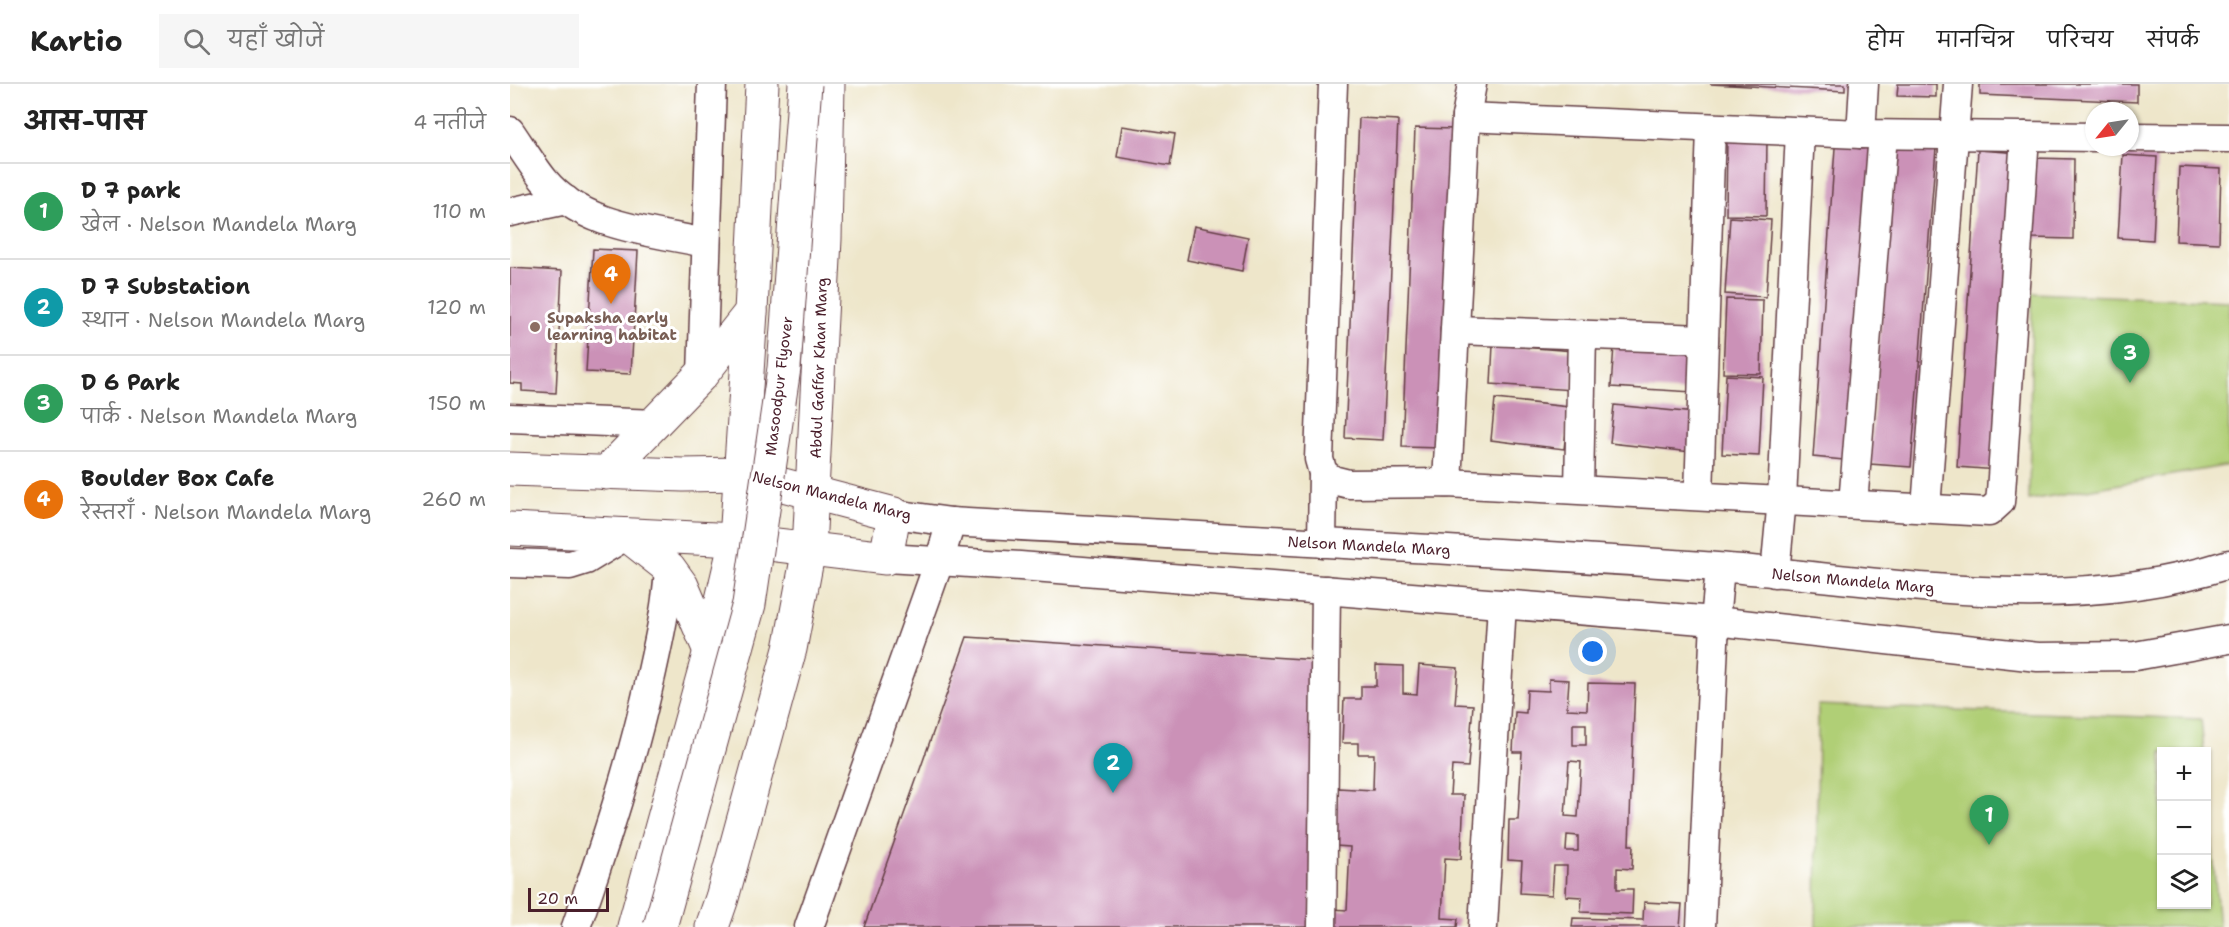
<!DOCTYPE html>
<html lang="hi">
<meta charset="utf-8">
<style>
body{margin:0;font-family:"Shantell Sans","Playpen Sans Deva",sans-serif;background:#f6f6f6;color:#222}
.controls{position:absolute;right:18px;bottom:18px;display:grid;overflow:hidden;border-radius:0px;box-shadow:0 2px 4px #0004}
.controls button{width:54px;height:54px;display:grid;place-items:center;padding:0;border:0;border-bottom:2px solid #e0e0e0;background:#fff;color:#222;font:30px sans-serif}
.compass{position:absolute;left:1575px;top:18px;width:54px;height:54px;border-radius:50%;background:#fff;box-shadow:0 2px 4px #0004;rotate:240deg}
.scale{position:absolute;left:18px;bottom:15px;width:81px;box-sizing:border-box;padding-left:6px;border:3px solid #4a1f2b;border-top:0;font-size:16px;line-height:21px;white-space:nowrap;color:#4a1f2b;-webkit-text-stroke:4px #fff;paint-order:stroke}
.you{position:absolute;left:1083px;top:568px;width:21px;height:21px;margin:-15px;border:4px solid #fff;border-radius:50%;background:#1a73e8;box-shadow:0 0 0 9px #1a73e833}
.badge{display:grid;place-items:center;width:39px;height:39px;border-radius:50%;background:#2563eb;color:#fff;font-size:20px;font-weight:700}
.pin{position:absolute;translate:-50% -50px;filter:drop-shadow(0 2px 3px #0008)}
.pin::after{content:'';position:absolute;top:32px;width:21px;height:18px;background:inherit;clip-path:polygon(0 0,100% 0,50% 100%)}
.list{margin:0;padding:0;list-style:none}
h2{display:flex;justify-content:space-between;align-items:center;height:78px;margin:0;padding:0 24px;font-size:26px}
h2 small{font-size:20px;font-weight:400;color:#767676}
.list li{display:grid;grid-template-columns:39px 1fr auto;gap:18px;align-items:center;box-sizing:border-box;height:96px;padding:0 24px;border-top:2px solid #e0e0e0}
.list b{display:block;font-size:22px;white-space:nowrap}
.list p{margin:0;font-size:20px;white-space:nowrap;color:#767676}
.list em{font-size:20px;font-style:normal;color:#767676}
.icon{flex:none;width:33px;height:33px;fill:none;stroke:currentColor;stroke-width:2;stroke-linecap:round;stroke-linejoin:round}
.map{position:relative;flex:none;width:1719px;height:843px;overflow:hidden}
header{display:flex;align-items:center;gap:36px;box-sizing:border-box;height:84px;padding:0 30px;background:#fff;border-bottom:2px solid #e0e0e0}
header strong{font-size:28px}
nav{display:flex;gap:33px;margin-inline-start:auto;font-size:21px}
.search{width:420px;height:54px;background:#f6f6f6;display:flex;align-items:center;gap:15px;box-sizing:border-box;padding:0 21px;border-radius:0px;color:#767676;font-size:22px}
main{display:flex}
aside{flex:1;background:#fff}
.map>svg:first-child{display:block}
.green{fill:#b0cf76;stroke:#7d7750;stroke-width:1.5}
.building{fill:#cb91b7;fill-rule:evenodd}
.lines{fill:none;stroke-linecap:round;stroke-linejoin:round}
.minor-casing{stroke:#633d43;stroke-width:31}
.major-casing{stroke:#633d43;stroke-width:35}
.minor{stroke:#fff;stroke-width:28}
.major{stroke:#fff;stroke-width:33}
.major-bridge-casing{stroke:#633d43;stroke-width:35;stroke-linecap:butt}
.major-bridge{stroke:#fff;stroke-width:33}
.education-dot{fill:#8d6e63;stroke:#fff;stroke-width:2}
.labels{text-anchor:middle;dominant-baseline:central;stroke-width:6;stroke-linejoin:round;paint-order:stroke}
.education-label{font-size:15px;font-weight:bold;fill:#785e54;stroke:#fff;text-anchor:start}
.street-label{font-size:15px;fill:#4a1f2b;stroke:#fff}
</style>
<header>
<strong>Kartio</strong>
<div class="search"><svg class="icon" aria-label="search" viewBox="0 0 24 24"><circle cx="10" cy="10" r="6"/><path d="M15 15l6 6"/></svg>यहाँ खोजें</div>
<nav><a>होम</a><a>मानचित्र</a><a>परिचय</a><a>संपर्क</a></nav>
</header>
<main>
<aside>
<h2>आस-पास<small>4 नतीजे</small></h2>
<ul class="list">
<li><span class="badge" style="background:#2e9e5b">1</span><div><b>D 7 park</b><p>खेल · Nelson Mandela Marg</p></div><em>110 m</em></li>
<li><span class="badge" style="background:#0f9aa8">2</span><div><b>D 7 Substation</b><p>स्थान · Nelson Mandela Marg</p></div><em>120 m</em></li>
<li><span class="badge" style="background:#2e9e5b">3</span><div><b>D 6 Park</b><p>पार्क · Nelson Mandela Marg</p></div><em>150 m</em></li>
<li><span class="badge" style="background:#e8710a">4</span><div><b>Boulder Box Cafe</b><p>रेस्तराँ · Nelson Mandela Marg</p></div><em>260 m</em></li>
</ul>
</aside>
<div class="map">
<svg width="1719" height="843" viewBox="0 0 1719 843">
<rect width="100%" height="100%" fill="#fff"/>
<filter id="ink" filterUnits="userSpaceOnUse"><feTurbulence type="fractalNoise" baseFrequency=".0167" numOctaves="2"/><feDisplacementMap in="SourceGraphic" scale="12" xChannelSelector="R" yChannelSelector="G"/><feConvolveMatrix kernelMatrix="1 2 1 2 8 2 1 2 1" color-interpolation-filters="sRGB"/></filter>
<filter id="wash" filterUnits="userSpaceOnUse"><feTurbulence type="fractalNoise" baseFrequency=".008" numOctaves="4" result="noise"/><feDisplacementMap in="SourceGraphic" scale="24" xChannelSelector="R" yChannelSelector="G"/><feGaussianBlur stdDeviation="1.35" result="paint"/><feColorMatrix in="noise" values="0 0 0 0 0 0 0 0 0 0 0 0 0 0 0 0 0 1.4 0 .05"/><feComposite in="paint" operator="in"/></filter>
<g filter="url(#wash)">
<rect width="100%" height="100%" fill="#eee6ca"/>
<g class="green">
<polygon points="1522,209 1719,217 1719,381 1519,416"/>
<polygon points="1308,621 1691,635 1694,667 1652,668 1652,820 1696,820 1697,701 1709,843 1306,843"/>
</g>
<g id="blocks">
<g class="building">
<polygon points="1200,0 1335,0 1335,7"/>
<polygon points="1388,0 1426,0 1426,13 1387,12"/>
<polygon points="1470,0 1627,0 1627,18 1470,11"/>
<polygon points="849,34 888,36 873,356 835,354"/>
<polygon points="612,42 665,50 660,82 607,73"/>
<polygon points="905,44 946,45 933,364 892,363"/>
<polygon points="1326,50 1367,53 1344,377 1303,373"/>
<polygon points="1217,53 1257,54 1256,132 1216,131"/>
<polygon points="1385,60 1426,64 1401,383 1360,380"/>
<polygon points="1468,66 1510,69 1488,386 1447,383"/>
<polygon points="1613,71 1647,73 1643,156 1608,154"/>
<polygon points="1523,74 1564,75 1563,155 1522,154"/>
<polygon points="1669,83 1711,85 1709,159 1666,157"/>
<polygon points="1220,133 1261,136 1256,213 1215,210"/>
<polygon points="684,142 738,153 732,187 677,176"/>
<polygon points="83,165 128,167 121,290 76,288"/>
<polygon points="0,184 52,187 46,309 12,307 12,300 0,299"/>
<polygon points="1216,215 1253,216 1251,290 1213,289"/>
<polygon points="983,261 1064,267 1062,306 981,300"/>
<polygon points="1104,262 1185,266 1183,308 1101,303"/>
<polygon points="1216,291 1253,293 1249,372 1212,370"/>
<polygon points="985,315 1059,323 1054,365 981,356"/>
<polygon points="1104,321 1185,329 1181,368 1100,359"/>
<polygon points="457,553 808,576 801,843 354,843"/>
<polygon points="866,581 893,582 893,609 907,610 909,581 948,584 945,620 963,621 958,683 942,682 940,711 954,711 951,775 935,774 932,834 948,835 947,843 821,843 822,825 837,826 840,763 825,762 828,704 863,706 864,670 848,670 848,659 832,659 834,615 851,615 851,602 866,602"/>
<path d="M1039,595L1059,596L1057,625L1077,626L1078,599L1125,600L1119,761H1123L1122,785L1107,784V805H1123L1122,830L1071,828L1072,813L1056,812L1057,782H1044L1042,811L1010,809L1012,777L998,776L999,736H1008L1012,668H1003L1005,628L1016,629L1017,606L1039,607ZM1063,640H1076V661H1063ZM1059,677L1071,678L1068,733L1055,732ZM1057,751L1068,752V767H1056Z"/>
<polygon points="1134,818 1172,820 1170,843 1062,843 1063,834 1133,836"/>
</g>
</g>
</g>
<g filter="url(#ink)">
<use href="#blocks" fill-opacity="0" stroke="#633d43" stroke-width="1.5"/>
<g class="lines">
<defs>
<g id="minor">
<polyline points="956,33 1351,50 1584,53"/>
<path d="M0,47C11,63 22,81 34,96C72,143 140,147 195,159"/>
<polyline points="1351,50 1354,0"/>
<polyline points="1620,53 1719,54"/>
<polyline points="0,128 56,116"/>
<polyline points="945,246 1194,255"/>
<polyline points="192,290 202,0"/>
<polyline points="0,334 146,340"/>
<polyline points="813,389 823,396 839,400 937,399 1479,428 1490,418 1491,408 1515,52"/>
<polyline points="937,399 956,33 962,0"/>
<polyline points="1069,405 1072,250"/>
<polyline points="1189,411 1201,44"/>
<polyline points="1343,420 1373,51"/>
<polyline points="1416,424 1448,0"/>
<path d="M384,430L441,438C696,453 952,465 1207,483C1378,496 1552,534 1719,480"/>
<polyline points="812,459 813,389 809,375 823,0"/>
<polyline points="376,474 510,482 1205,537 1528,573 1625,572 1719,555"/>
<polyline points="0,479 60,481 76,476 117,451"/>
<polyline points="1265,489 1272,415 1290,48"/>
<path d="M66,843C95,760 122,678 141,592C149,556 157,521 159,484"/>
<polyline points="299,843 429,478 441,438"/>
<polyline points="812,843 816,506"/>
<polyline points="973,843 992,520"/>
<polyline points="1191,843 1205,537 1210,484"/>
</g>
<g id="major">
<polyline points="0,385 173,391 231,390 384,430 376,474 226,456 0,445"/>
<polyline points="96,389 192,290 241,228"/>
<polyline points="117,451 159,484 172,502 200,567"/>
<polyline points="124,843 200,567 226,456 241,228 252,0"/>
<polyline points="202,843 212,814 280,565 299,465 315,155 318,0"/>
</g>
</defs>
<use href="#minor" class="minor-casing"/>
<use href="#major" class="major-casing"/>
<use href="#minor" class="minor"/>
<use href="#major" class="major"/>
<defs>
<polyline id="major-bridge" points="150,843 239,520 274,284 295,0"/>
</defs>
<use href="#major-bridge" class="major-bridge-casing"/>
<use href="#major-bridge" class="major-bridge"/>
</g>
</g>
<circle class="education-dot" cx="25" cy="243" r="6"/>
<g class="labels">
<g class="education-label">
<text x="37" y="234">Supaksha early<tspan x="37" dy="17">learning habitat</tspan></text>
</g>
<g class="street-label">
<text transform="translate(309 284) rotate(-88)">Abdul Gaffar Khan Marg</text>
<text transform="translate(269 302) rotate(-83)">Masoodpur Flyover</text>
<text transform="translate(322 412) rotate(14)">Nelson Mandela Marg</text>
<text transform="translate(859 462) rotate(3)">Nelson Mandela Marg</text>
<text transform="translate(1343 497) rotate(5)">Nelson Mandela Marg</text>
</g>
</g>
</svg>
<div class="controls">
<button>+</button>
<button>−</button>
<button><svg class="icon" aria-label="layers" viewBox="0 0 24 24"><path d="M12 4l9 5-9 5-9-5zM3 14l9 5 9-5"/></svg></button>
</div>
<svg class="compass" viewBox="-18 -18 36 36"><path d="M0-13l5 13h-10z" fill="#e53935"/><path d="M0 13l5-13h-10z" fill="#767676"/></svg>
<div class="scale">20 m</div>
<div class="you"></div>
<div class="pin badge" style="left:1479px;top:761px;background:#2e9e5b">1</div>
<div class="pin badge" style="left:603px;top:709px;background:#0f9aa8">2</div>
<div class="pin badge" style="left:1620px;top:299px;background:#2e9e5b">3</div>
<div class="pin badge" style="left:101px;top:220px;background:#e8710a">4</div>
</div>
</main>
